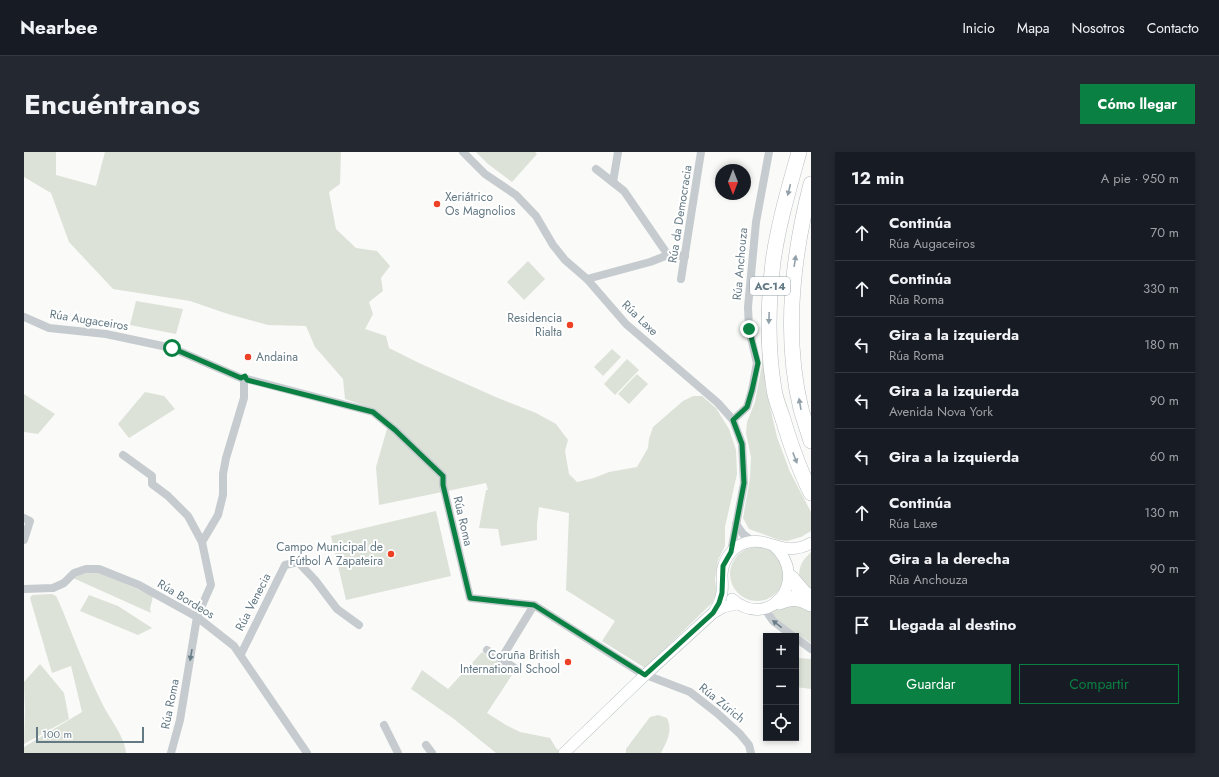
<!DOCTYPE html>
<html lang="es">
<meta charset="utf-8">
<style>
body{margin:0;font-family:Jost,sans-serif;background:#242831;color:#f1f3f6}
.controls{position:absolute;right:12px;bottom:12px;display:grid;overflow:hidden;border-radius:0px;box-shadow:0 2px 6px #0003}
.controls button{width:36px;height:36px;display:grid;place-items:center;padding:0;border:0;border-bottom:1px solid #363941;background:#171b24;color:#f1f3f6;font:20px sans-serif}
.compass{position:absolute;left:691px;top:12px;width:36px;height:36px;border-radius:50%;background:#171b24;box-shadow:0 2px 6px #0003;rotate:180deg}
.scale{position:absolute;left:12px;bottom:10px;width:108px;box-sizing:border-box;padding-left:4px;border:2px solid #637984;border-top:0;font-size:11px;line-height:14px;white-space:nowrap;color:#637984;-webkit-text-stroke:3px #fff;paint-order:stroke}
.stop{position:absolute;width:12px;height:12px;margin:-9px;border:3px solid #0b8043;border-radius:50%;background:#fff}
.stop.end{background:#0b8043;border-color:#fff;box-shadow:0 1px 4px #0008}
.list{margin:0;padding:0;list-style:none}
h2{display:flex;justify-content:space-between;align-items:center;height:52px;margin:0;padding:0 16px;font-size:17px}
h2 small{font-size:13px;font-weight:400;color:#9ea1a6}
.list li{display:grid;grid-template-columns:26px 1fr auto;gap:12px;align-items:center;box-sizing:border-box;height:56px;padding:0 16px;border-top:1px solid #363941}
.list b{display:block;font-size:15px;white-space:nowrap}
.list p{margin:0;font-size:13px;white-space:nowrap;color:#9ea1a6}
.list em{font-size:13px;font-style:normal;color:#9ea1a6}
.actions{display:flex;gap:8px;padding:12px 16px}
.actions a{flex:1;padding:9px 0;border:1px solid #0b8043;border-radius:0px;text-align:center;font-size:14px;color:#0b8043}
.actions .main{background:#0b8043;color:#fff}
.icon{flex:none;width:22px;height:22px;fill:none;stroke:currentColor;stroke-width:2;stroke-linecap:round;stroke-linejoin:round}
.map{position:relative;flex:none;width:787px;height:601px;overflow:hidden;border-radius:0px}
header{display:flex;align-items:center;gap:24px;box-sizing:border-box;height:56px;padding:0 20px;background:#171b24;border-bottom:1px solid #363941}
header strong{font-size:19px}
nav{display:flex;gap:22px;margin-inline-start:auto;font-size:14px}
.intro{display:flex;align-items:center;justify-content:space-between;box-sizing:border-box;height:96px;padding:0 24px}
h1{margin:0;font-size:28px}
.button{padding:10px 18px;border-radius:0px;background:#0b8043;color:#fff;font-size:14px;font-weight:700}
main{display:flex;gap:24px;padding:0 24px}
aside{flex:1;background:#171b24;border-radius:0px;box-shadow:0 2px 6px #0003}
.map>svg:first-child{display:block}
.green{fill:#dce2d8}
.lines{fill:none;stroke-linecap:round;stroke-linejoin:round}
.secondary-casing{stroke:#b7bfc2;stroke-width:12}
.highway-casing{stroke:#b8bdc0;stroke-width:16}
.street{stroke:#c5cbce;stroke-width:8}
.secondary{stroke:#fff;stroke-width:11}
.highway{stroke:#fff;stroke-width:15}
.oneway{fill:#92a1a9}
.oneway2{fill:#687d88}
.route{stroke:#0b8043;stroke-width:5}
.poi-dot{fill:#ed4125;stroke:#fff;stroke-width:1.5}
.labels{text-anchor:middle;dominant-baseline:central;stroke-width:4;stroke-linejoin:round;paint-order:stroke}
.shield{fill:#fff;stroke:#92a1a9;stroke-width:1}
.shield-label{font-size:11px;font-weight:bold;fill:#637984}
.poi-label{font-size:12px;fill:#637984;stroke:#fff;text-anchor:end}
.street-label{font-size:12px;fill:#637984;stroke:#fff}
</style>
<header>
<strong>Nearbee</strong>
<nav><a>Inicio</a><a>Mapa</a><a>Nosotros</a><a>Contacto</a></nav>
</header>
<div class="intro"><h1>Encuéntranos</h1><a class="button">Cómo llegar</a></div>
<main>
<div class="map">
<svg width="787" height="601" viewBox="0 0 787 601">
<rect width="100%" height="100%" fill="#fafaf8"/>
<g class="green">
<polygon points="0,0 32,0 32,23 72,34 81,0 317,0 316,32 305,40 312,77 332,96 353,99 366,114 357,126 359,139 345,150 349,162 341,177 362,184 365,196 395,211 474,246 512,261 532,272 544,288 541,299 545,322 553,330 570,326 585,320 613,315 624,296 625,287 629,275 659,249 669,244 678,244 692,256 705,277 712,298 713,322 701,375 701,394 694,408 691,428 693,440 688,451 621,516 578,489 591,469 542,438 545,361 515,355 513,372 513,388 477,394 474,377 455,376 462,338 464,338 462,331 355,353 352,315 363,277 365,276 341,254 321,247 319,227 291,195 282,174 244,173 204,162 166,149 89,137 45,90 27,41 0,25"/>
<polygon points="452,0 511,0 513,2 488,30 464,12"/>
<polygon points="504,109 521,127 500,148 483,130"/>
<polygon points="112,149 159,157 152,182 106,173"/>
<polygon points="588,197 597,205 579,224 570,215"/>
<polygon points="603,207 615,218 591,243 580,232"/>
<polygon points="739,207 742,238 753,285 766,320 787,360 787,379 777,385 763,389 755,388 725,377 719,366 726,326 727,305 722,281 723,270 731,250"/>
<polygon points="613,222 624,232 605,252 594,242"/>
<polygon points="121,240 140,244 151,257 105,286 94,272"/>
<polygon points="0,242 31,262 14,282 0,280"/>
<polygon points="412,359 427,424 322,448 307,384"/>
<circle cx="733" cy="422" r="27"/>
<path d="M787,400V440L775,426C775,413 778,409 787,400Z"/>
<polygon points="74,420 129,444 126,457 127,461 49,426 56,422"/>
<path d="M28,442L32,444L35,450C49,483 61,517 77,549C84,565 101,584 102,601H0V595L58,560L47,514L28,521L6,446L8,443Z"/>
<polygon points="65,443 94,454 128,476 114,483 56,459"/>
<polygon points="769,451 787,460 787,491 750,466 748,459 759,452"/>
<polygon points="458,500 490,520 463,561 482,573 496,580 526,586 532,596 535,599 534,601 472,601 430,567 387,537 398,518 424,537"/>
<polygon points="774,506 787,507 787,537 772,535 772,507"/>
<polygon points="16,512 40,541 45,567 0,592 1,558 0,530"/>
<path d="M634,563L643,566C649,579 643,589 637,601H602V597L626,565Z"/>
</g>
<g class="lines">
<defs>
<g id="secondary">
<path d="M708,447C746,480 787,427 750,394"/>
<path d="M690,460C694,454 697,448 698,440C699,434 698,428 698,422C699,408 708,395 721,391C745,383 759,407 787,391"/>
<polyline points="540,601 621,523 689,461 699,455 713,452"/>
</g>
<g id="highway">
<path d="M775,0C765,36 754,73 749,110C744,152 743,195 750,237C751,246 755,255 758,264C766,291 774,315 787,341"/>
<path d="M787,32C768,106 759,183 777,257C780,268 784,279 787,289"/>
<polyline points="767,426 779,440 787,446"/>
<path d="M755,450C767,445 775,445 787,452"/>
</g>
</defs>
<use href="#secondary" class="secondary-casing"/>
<use href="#highway" class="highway-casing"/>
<g class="street">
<polyline points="439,0 461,22 492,43 512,64 529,93 541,108 563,127 602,172 694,251 709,268 718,292 720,331 707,400"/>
<polyline points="572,17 600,39 644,103"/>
<polyline points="589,30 594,0"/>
<polyline points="563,127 626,110 644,103 661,104"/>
<polyline points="657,127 677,0"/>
<polyline points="0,165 25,176 82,182 148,196 217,226"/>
<polyline points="223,227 349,260 371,278 419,324 419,333 446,446 510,453 617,521 666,540 693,561 716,582 725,593 727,601"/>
<polyline points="709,268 723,255 728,238 733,211 725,177 724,155 732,70 745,0"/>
<polyline points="99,303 128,324 128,332 144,344 164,364 178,390"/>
<polyline points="0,366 6,369 0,388"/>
<polyline points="712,372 719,382 728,389"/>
<polyline points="0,437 29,436 40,431 50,421 62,417 75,417 115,433 173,465 210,494 283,601"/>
<polyline points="741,457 749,469 769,484"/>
<polyline points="772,486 787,497"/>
<polyline points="463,498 491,516"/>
<polyline points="217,502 261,413 274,410 291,428 313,457 335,473"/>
<polyline points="477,507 510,453"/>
<polyline points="360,573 374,601"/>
<polyline points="402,593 408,601"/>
<polyline points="147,601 156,568 173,465 187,433 178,390 194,363 199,343 199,322 202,306 220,246 220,231"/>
</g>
<use href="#secondary" class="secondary"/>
<use href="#highway" class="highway"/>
</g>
<defs><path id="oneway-solid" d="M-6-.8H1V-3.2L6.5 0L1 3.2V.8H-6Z"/></defs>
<g class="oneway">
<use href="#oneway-solid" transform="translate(765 38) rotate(104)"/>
<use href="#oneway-solid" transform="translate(771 109) rotate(-81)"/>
<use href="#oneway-solid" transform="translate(745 166) rotate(92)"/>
<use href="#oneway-solid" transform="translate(776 252) rotate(-100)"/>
<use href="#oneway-solid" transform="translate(771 306) rotate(69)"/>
</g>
<g class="oneway2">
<use href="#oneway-solid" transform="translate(753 472) rotate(-142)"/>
<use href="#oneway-solid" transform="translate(167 503) rotate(100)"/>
</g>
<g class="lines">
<polyline class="route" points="148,196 217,226 221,224 223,228 349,260 371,278 419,324 419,333 446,446 510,453 621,523 689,461 695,451 698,441 699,414 707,400 720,331 718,292 709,268 723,255 728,238 734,211 725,177"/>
</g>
<g class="poi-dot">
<circle cx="413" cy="52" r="4"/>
<circle cx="546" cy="173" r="4"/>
<circle cx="224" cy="205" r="4"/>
<circle cx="367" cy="402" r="4"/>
<circle cx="544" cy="510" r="4"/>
</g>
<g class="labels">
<rect class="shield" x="726" y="125" width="40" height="18" rx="3"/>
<g class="shield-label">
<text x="746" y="134">AC-14</text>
</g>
<g class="poi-label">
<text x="421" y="45" text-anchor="start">Xeriátrico<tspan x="421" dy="14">Os Magnolios</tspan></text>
<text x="538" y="166">Residencia<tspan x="538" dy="14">Rialta</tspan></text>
<text x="232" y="205" text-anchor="start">Andaina</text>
<text x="359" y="395">Campo Municipal de<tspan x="359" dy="14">Fútbol A Zapateira</tspan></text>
<text x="536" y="503">Coruña British<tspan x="536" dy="14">International School</tspan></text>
</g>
<g class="street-label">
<text transform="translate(656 62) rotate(-81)">Rúa da Democracia</text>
<text transform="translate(716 112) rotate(-85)">Rúa Anchouza</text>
<text transform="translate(616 166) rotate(44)">Rúa Laxe</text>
<text transform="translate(65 168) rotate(9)">Rúa Augaceiros</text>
<text transform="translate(439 369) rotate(77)">Rúa Roma</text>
<text transform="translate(162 447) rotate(31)">Rúa Bordeos</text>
<text transform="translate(229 450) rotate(-63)">Rúa Venecia</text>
<text transform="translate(698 551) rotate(39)">Rúa Zúrich</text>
<text transform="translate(146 552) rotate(-79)">Rúa Roma</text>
</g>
</g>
</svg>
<div class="controls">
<button>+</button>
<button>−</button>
<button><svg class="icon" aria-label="locate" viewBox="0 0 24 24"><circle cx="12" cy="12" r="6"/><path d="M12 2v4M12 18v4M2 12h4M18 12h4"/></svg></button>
</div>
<svg class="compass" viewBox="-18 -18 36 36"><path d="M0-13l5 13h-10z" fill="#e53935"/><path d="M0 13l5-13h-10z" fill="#9ea1a6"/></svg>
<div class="scale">100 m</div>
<div class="stop" style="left:148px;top:196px"></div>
<div class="stop end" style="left:725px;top:177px"></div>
</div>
<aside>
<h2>12 min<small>A pie · 950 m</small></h2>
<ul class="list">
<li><svg class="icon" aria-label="ahead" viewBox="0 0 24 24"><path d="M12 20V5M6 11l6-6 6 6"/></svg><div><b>Continúa</b><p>Rúa Augaceiros</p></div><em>70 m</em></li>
<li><svg class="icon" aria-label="ahead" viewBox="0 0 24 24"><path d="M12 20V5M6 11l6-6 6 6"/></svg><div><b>Continúa</b><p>Rúa Roma</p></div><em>330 m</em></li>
<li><svg class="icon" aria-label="left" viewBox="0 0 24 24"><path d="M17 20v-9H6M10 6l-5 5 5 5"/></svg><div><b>Gira a la izquierda</b><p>Rúa Roma</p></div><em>180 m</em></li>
<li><svg class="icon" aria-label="left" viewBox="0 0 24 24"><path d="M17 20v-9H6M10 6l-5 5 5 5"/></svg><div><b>Gira a la izquierda</b><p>Avenida Nova York</p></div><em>90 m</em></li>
<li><svg class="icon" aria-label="left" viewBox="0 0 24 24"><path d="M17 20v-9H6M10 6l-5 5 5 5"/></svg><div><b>Gira a la izquierda</b></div><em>60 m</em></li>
<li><svg class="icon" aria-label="ahead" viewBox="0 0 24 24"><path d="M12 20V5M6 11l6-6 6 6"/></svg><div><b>Continúa</b><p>Rúa Laxe</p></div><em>130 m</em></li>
<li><svg class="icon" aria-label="right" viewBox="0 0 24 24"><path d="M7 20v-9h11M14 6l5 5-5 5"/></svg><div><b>Gira a la derecha</b><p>Rúa Anchouza</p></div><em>90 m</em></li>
<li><svg class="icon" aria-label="arrive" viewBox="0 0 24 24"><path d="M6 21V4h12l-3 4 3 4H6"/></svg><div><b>Llegada al destino</b></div></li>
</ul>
<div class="actions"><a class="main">Guardar</a><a>Compartir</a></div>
</aside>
</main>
